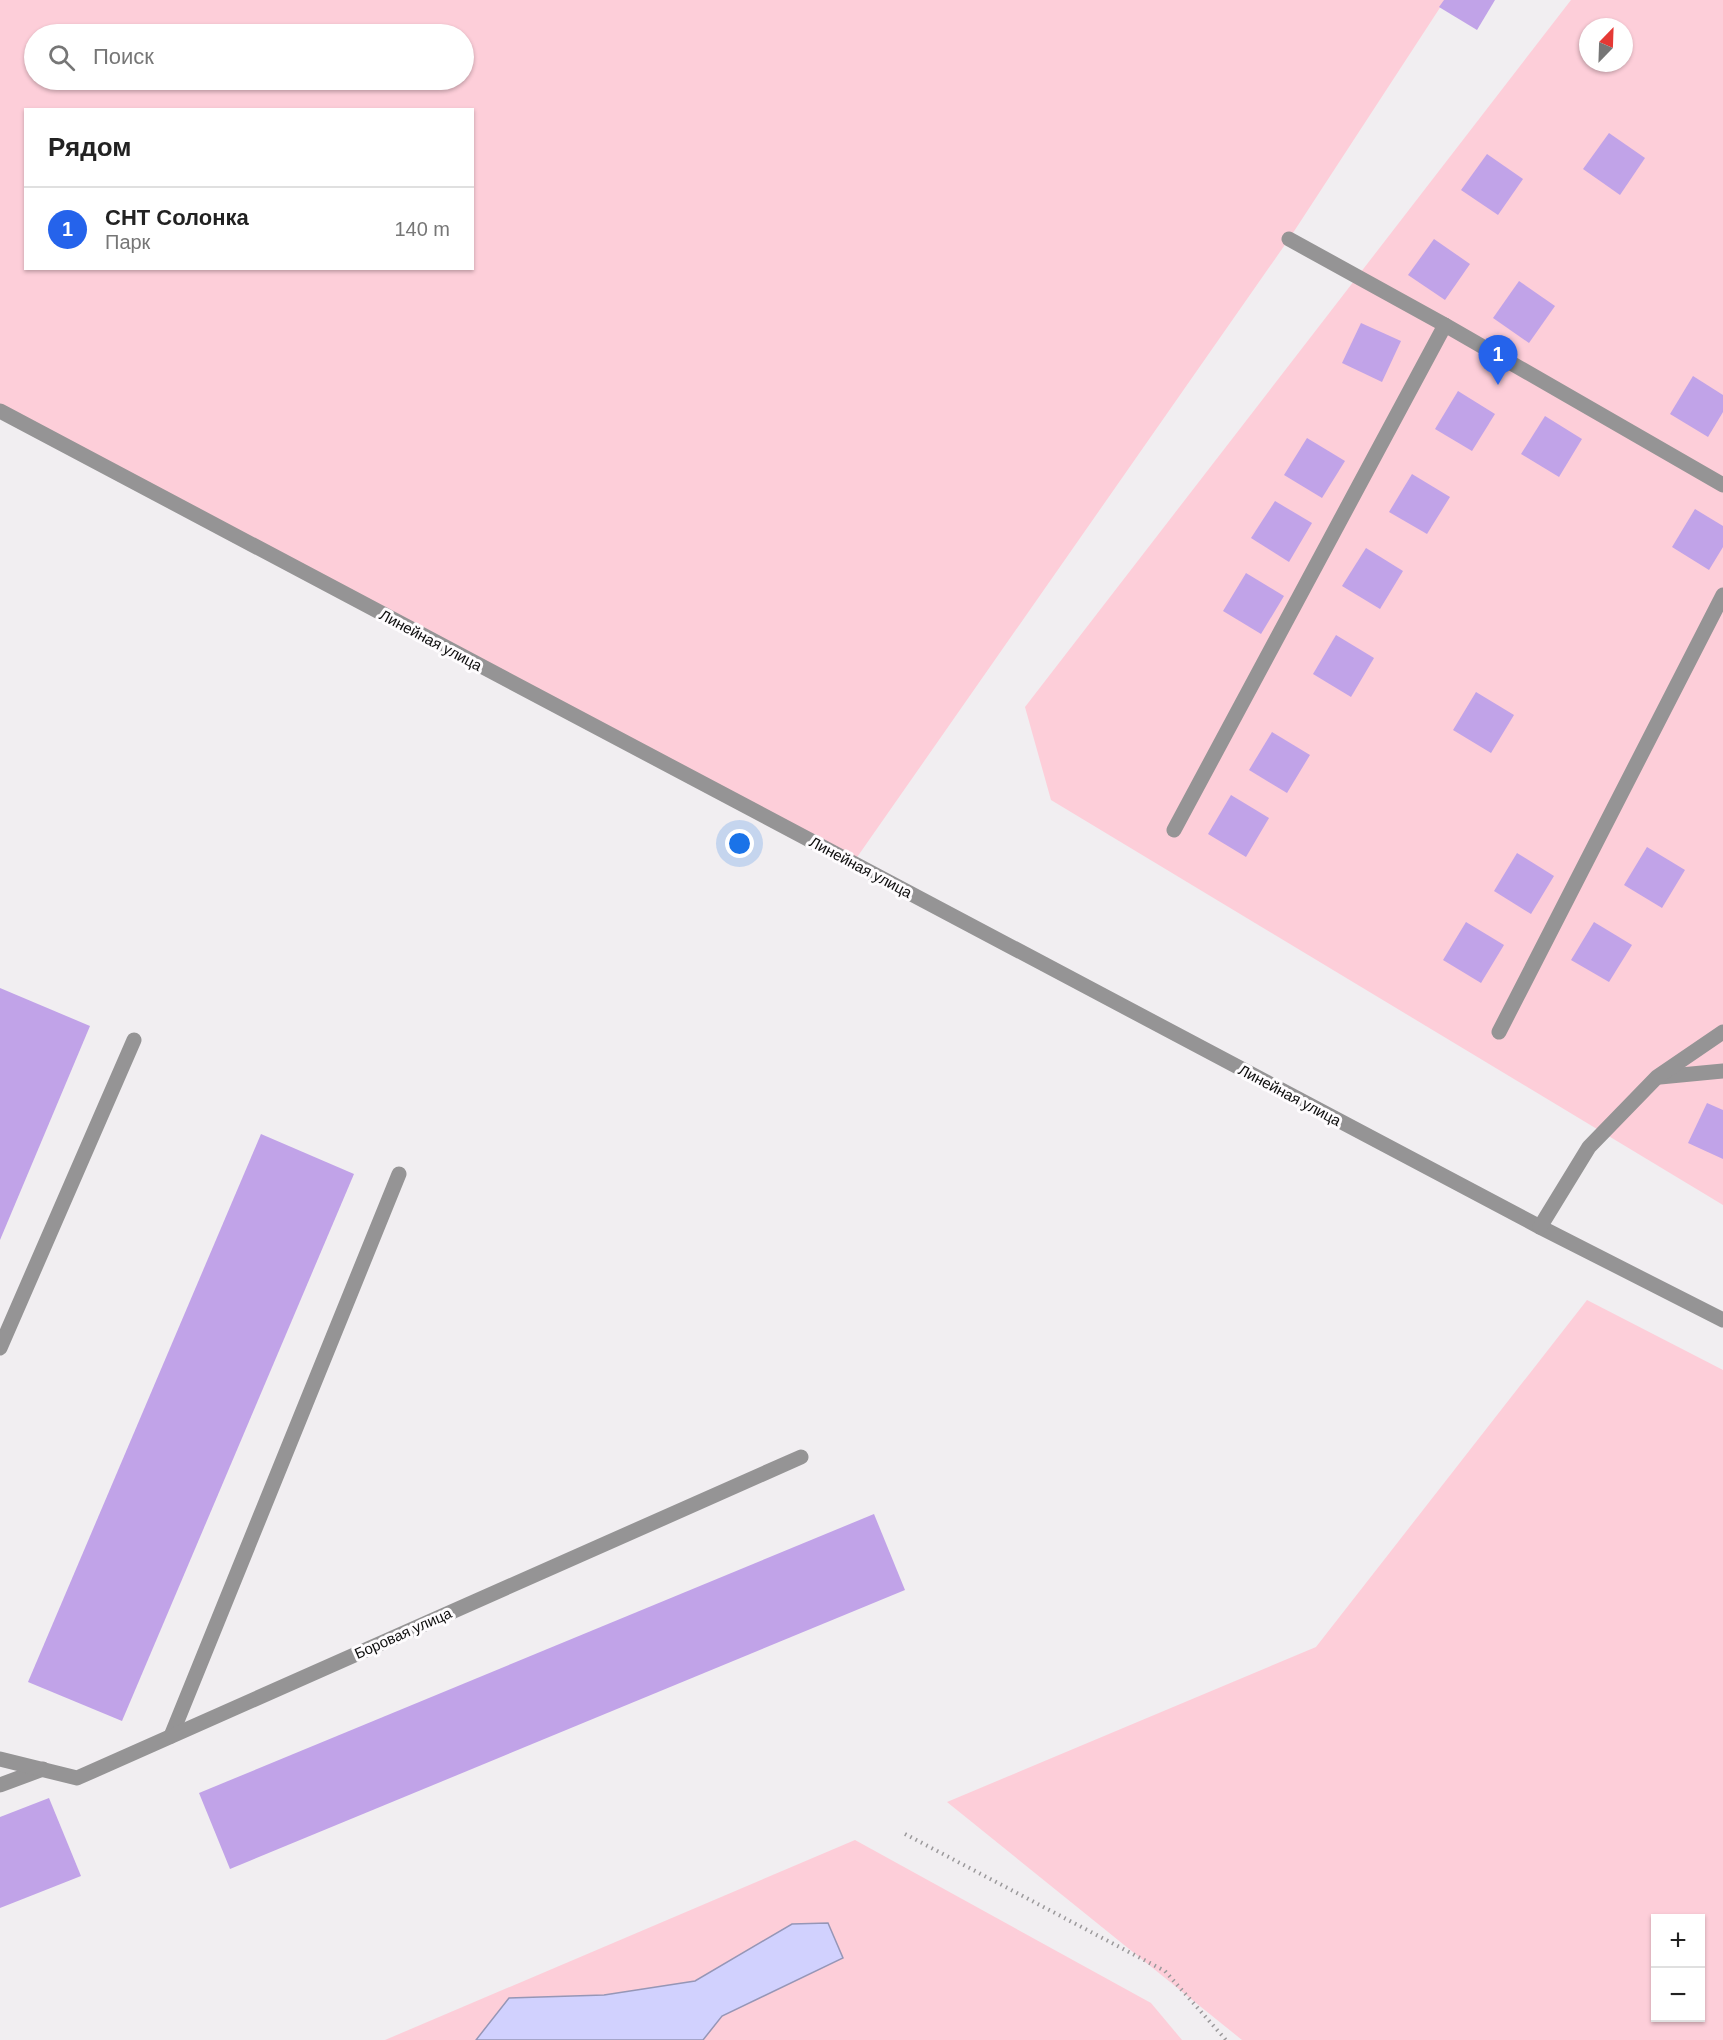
<!DOCTYPE html>
<html lang="ru">
<meta charset="utf-8">
<style>
body{margin:0;font-family:Arial,sans-serif;background:#f6f6f6;color:#222}
.controls{position:absolute;right:18px;bottom:18px;display:grid;overflow:hidden;border-radius:0px;box-shadow:0 2px 4px #0004}
.controls button{width:54px;height:54px;display:grid;place-items:center;padding:0;border:0;border-bottom:2px solid #e0e0e0;background:#fff;color:#222;font:30px sans-serif}
.compass{position:absolute;left:1579px;top:18px;width:54px;height:54px;border-radius:50%;background:#fff;box-shadow:0 2px 4px #0004;rotate:23deg}
.you{position:absolute;left:740px;top:844px;width:21px;height:21px;margin:-15px;border:4px solid #fff;border-radius:50%;background:#1a73e8;box-shadow:0 0 0 9px #1a73e833}
.badge{display:grid;place-items:center;width:39px;height:39px;border-radius:50%;background:#2563eb;color:#fff;font-size:20px;font-weight:700}
.pin{position:absolute;translate:-50% -50px;filter:drop-shadow(0 2px 3px #0008)}
.pin::after{content:'';position:absolute;top:32px;width:21px;height:18px;background:inherit;clip-path:polygon(0 0,100% 0,50% 100%)}
.list{margin:0;padding:0;list-style:none}
h2{display:flex;justify-content:space-between;align-items:center;height:78px;margin:0;padding:0 24px;font-size:26px}
h2 small{font-size:20px;font-weight:400;color:#767676}
.list li{display:grid;grid-template-columns:39px 1fr auto;gap:18px;align-items:center;box-sizing:border-box;height:84px;padding:0 24px;border-top:2px solid #e0e0e0}
.list b{display:block;font-size:22px;white-space:nowrap}
.list p{margin:0;font-size:20px;white-space:nowrap;color:#767676}
.list em{font-size:20px;font-style:normal;color:#767676}
.icon{flex:none;width:33px;height:33px;fill:none;stroke:currentColor;stroke-width:2;stroke-linecap:round;stroke-linejoin:round}
.map{position:relative;flex:none;width:1723px;height:2040px;overflow:hidden}
.search{position:absolute;background:#fff;box-shadow:0 2px 4px #0004;left:24px;top:24px;width:450px;height:66px;display:flex;align-items:center;gap:15px;box-sizing:border-box;padding:0 21px;border-radius:33px;color:#767676;font-size:22px}
.panel{position:absolute;background:#fff;box-shadow:0 2px 4px #0004;left:24px;top:108px;width:450px;height:162px;border-radius:0px}
.map>svg:first-child{display:block}
.green{fill:#fdced9;fill-rule:evenodd}
.water{fill:#d1d1fe;stroke:#9696b6;stroke-width:1.5}
.building{fill:#c1a3e8}
.lines{fill:none;stroke-linecap:round;stroke-linejoin:round}
.path{stroke:#9b999b;stroke-width:4;stroke-dasharray:1.5 4.5;stroke-linecap:butt}
.lane{stroke:#959495;stroke-width:15}
.street{stroke:#959495;stroke-width:15}
.labels{text-anchor:middle;dominant-baseline:central;stroke-width:6;stroke-linejoin:round;paint-order:stroke}
.street-label{font-size:15px;fill:#0d0d0d;stroke:#fefcfe}
</style>
<div class="map">
<svg width="1723" height="2040" viewBox="0 0 1723 2040">
<rect width="100%" height="100%" fill="#f1eef1"/>
<g class="green">
<path d="M0,0H1445L1289,239L853,863L0,411ZM34,34H464V80H34ZM26,110H472V268H26Z"/>
<path d="M1571,0H1723V1205L1051,800L1025,707ZM1588,27H1624V63H1588Z"/>
<path d="M1587,1300L1723,1370V2040H1242L947,1802L1316,1647ZM1656,1918H1700V2018H1656Z"/>
<polygon points="855,1840 1151,2003 1182,2040 385,2040"/>
</g>
<polygon class="water" points="828,1923 843,1958 722,2016 703,2040 476,2040 509,1998 604,1995 695,1981 792,1924"/>
<g class="building">
<polygon points="1444,0 1495,0 1477,30 1439,7"/>
<polygon points="1609,133 1645,158 1620,195 1583,169"/>
<polygon points="1487,154 1523,179 1498,215 1461,190"/>
<polygon points="1434,239 1470,264 1445,300 1408,275"/>
<polygon points="1519,281 1555,306 1529,343 1493,318"/>
<polygon points="1361,323 1401,341 1382,382 1342,363"/>
<polygon points="1693,376 1723,395 1723,412 1708,437 1670,414"/>
<polygon points="1458,391 1495,414 1472,451 1435,429"/>
<polygon points="1545,416 1582,439 1559,477 1521,454"/>
<polygon points="1307,438 1345,461 1322,498 1284,475"/>
<polygon points="1412,474 1450,497 1427,534 1389,512"/>
<polygon points="1275,501 1312,523 1289,562 1251,538"/>
<polygon points="1695,509 1723,526 1723,547 1709,570 1672,547"/>
<polygon points="1366,548 1403,571 1380,609 1342,586"/>
<polygon points="1246,573 1284,596 1261,634 1223,611"/>
<polygon points="1336,635 1374,658 1351,697 1313,674"/>
<polygon points="1476,692 1514,715 1491,753 1453,730"/>
<polygon points="1272,732 1310,755 1287,793 1249,770"/>
<polygon points="1231,795 1269,818 1246,857 1208,834"/>
<polygon points="1647,847 1685,870 1662,908 1624,885"/>
<polygon points="1517,853 1554,876 1531,914 1494,891"/>
<polygon points="1466,922 1504,945 1481,983 1443,960"/>
<polygon points="1594,922 1632,945 1609,982 1571,960"/>
<polygon points="0,988 90,1026 0,1240"/>
<polygon points="1707,1103 1723,1110 1723,1159 1688,1143"/>
<polygon points="261,1134 354,1174 122,1721 28,1682"/>
<polygon points="874,1514 905,1590 230,1869 199,1793"/>
<polygon points="49,1798 81,1876 0,1908 0,1817"/>
</g>
<g class="lines">
<polyline class="path" points="905,1834 1165,1971 1226,2040"/>
<g class="lane">
<polyline points="0,1348 134,1040"/>
<polyline points="171,1736 399,1174"/>
<polyline points="0,1785 43,1769"/>
</g>
<g class="street">
<polyline points="1289,239 1445,325 1723,485"/>
<polyline points="0,411 1540,1227 1723,1320"/>
<polyline points="1174,830 1445,325"/>
<polyline points="1499,1032 1723,595"/>
<polyline points="1660,1077 1723,1071"/>
<polyline points="1540,1227 1589,1147 1657,1077 1723,1032"/>
<polyline points="0,1759 77,1778 801,1457"/>
</g>
</g>
<g class="labels">
<g class="street-label">
<text transform="translate(431 640) rotate(28)">Линейная улица</text>
<text transform="translate(861 867) rotate(28)">Линейная улица</text>
<text transform="translate(1290 1095) rotate(28)">Линейная улица</text>
<text transform="translate(403 1633) rotate(-24)">Боровая улица</text>
</g>
</g>
</svg>
<div class="controls">
<button>+</button>
<button>−</button>
</div>
<svg class="compass" viewBox="-18 -18 36 36"><path d="M0-13l5 13h-10z" fill="#e53935"/><path d="M0 13l5-13h-10z" fill="#767676"/></svg>
<div class="you"></div>
<div class="pin badge" style="left:1498px;top:385px">1</div>
<div class="search"><svg class="icon" aria-label="search" viewBox="0 0 24 24"><circle cx="10" cy="10" r="6"/><path d="M15 15l6 6"/></svg>Поиск</div>
<section class="panel">
<h2>Рядом<small></small></h2>
<ul class="list">
<li><span class="badge">1</span><div><b>СНТ Солонка</b><p>Парк</p></div><em>140 m</em></li>
</ul>
</section>
</div>
